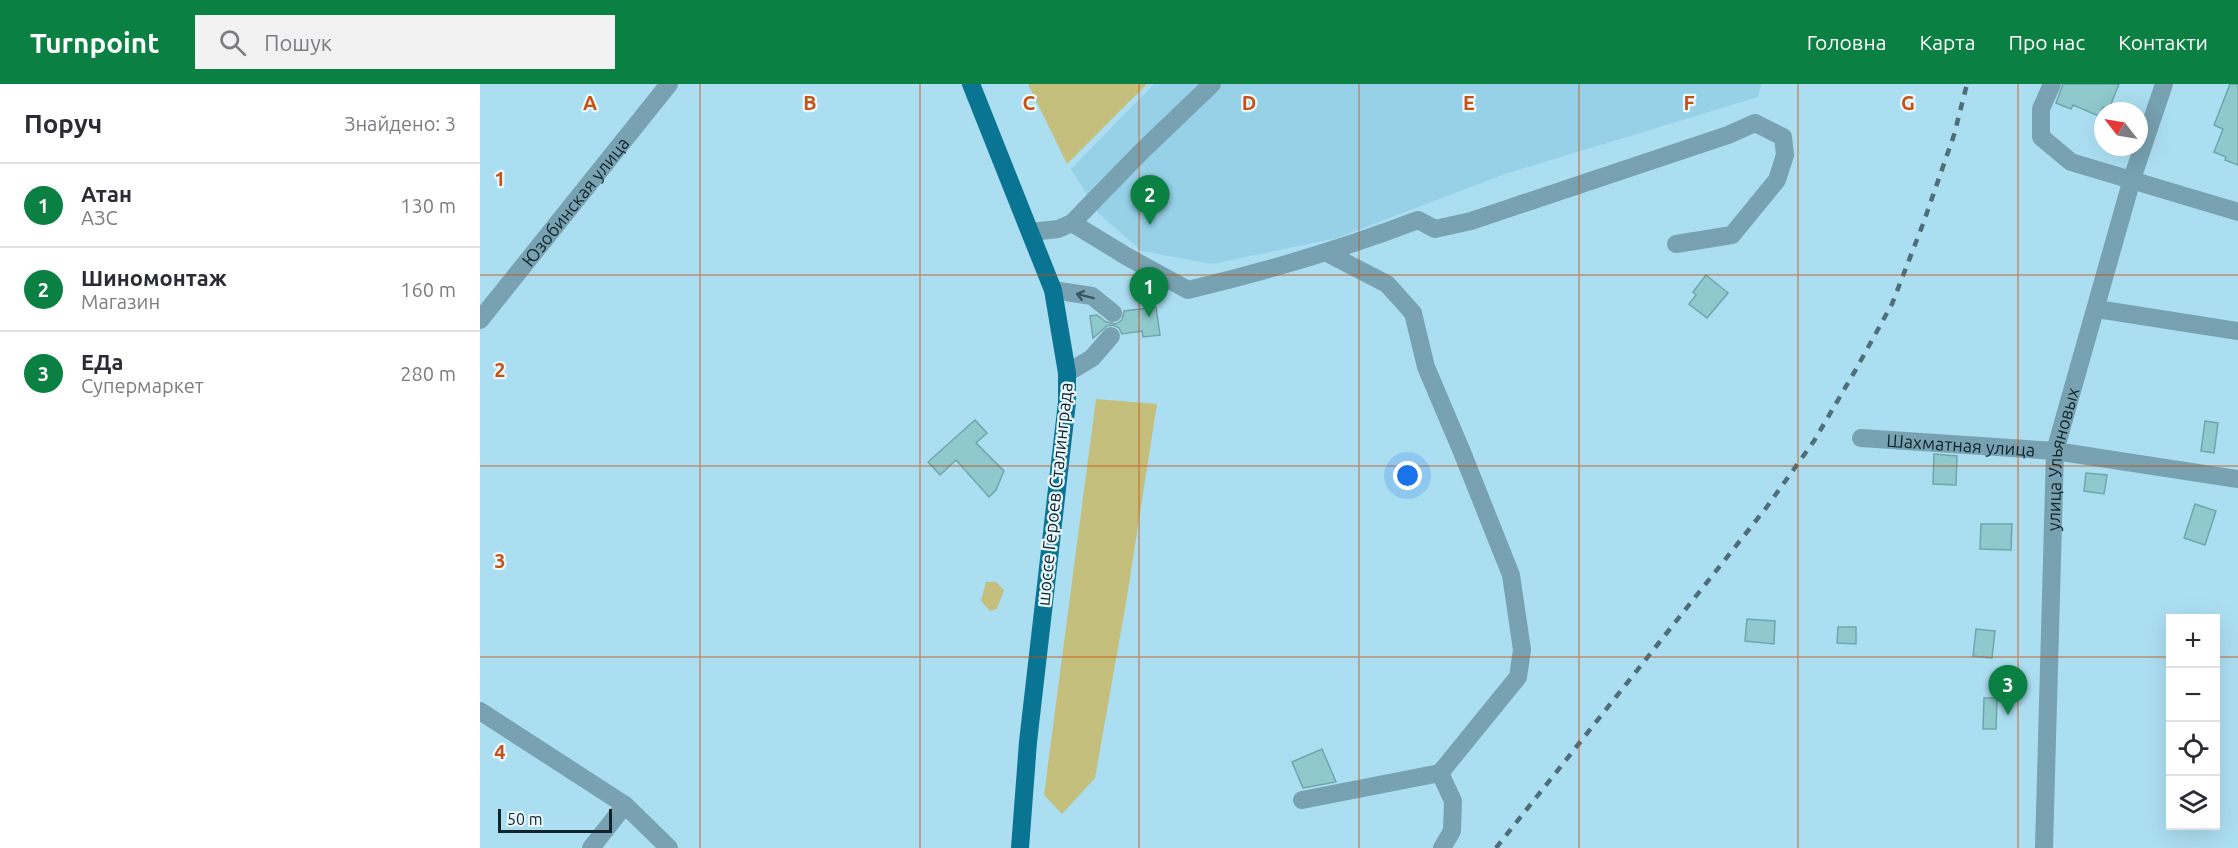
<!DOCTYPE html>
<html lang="uk">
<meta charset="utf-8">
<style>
body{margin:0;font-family:Ubuntu,sans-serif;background:#f2f2f3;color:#2b2b33}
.controls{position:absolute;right:18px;bottom:18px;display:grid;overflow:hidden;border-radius:0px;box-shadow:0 6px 24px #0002}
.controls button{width:54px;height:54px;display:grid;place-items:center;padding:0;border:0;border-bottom:2px solid #e1e1e2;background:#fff;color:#2b2b33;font:30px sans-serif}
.compass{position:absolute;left:1614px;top:18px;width:54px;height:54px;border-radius:50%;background:#fff;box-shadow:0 6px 24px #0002;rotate:301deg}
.scale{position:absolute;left:18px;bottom:15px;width:114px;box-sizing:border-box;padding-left:6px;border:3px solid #10242b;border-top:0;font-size:16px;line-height:21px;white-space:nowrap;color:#10242b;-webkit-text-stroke:4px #eaf9ff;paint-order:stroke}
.you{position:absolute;left:928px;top:392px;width:21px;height:21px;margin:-15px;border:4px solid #fff;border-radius:50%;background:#1a73e8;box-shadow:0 0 0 9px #1a73e833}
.badge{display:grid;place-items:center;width:39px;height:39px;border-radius:50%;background:#0b8043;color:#fff;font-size:20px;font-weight:700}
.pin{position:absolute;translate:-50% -50px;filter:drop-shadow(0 2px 3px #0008)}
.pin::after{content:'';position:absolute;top:32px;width:21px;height:18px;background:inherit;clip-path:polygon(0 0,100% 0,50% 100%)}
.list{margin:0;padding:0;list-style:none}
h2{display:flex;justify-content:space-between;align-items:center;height:78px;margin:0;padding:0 24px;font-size:26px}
h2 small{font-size:20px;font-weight:400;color:#7c7c81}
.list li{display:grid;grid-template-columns:39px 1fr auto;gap:18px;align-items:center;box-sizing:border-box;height:84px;padding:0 24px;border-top:2px solid #e1e1e2}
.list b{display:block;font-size:22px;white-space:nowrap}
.list p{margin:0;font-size:20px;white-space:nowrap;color:#7c7c81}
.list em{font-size:20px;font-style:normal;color:#7c7c81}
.icon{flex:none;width:33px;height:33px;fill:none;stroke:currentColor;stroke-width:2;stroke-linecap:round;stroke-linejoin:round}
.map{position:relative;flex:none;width:1758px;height:764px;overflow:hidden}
header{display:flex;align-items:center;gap:36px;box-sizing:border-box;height:84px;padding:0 30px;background:#0b8043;color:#fff}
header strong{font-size:28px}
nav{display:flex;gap:33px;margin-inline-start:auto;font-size:21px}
.search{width:420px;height:54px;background:#f2f2f3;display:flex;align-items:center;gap:15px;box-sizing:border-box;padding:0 21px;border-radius:0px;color:#7c7c81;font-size:22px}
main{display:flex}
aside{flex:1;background:#fff}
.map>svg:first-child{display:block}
.built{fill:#96d1e8}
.green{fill:#c5bf7d}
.building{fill:#8fc8cd;stroke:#6fa6ac;stroke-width:1.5}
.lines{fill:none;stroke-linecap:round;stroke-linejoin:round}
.minor{stroke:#78a2b2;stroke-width:18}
.major{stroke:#097593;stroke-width:18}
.rail{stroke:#4e6e7b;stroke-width:4.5;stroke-dasharray:8 8;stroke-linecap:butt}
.oneway{stroke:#3a5661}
.grid{fill:none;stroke:#c85111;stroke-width:1.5;stroke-opacity:0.55}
.labels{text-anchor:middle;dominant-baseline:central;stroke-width:4.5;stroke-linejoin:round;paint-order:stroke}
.street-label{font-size:18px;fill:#10242b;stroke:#eaf9ff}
.grid-label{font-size:20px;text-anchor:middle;font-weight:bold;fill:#c85111;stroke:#eaf9ff;stroke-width:4.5;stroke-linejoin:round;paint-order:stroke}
</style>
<header>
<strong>Turnpoint</strong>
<div class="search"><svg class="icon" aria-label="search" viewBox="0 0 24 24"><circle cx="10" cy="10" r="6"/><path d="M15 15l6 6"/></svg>Пошук</div>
<nav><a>Головна</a><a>Карта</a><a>Про нас</a><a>Контакти</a></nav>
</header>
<main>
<aside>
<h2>Поруч<small>Знайдено: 3</small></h2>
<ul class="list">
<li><span class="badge">1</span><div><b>Атан</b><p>АЗС</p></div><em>130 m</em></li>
<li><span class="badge">2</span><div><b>Шиномонтаж</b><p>Магазин</p></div><em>160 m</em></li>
<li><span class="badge">3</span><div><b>ЕДа</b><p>Супермаркет</p></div><em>280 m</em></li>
</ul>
</aside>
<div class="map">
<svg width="1758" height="764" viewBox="0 0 1758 764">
<rect width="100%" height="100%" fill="#acdef2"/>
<polygon class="built" points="674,0 1281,0 1278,13 1025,90 857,154 732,180 662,167 619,130 591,85"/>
<g class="green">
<polygon points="548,0 667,0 587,80"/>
<polygon points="616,315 677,320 647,513 615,694 582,730 564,711"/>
<polygon points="506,498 516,498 524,506 517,525 510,527 501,517"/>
</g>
<g class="building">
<polygon points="1583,0 1639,0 1629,25 1623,23 1619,32 1593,21 1591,25 1576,19"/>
<polygon points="1750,0 1758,0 1758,81 1745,76 1746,73 1734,68 1743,45 1734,41"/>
<polygon points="1226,191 1248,209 1227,234 1209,220 1216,211 1213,208"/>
<polygon points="676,223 680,251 663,253 662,247 642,250 639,244 633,241 627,242 613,254 610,232 617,231 626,238 636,240 642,236 644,227"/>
<polygon points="495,336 507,349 496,359 524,387 516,406 509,413 476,376 460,391 448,378"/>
<polygon points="1725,337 1738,339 1734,369 1721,367"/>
<polygon points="1454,370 1477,372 1476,401 1453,400"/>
<polygon points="1606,389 1627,391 1624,410 1604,407"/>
<polygon points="1715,420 1736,427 1725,461 1704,454"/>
<polygon points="1501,440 1532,440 1531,466 1500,465"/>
<polygon points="1267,535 1295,537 1294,560 1265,557"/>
<polygon points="1358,543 1376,543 1376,560 1357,559"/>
<polygon points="1496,545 1515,547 1512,574 1493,572"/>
<polygon points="1504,614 1517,614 1516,645 1503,645"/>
<polygon points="842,665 856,698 823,704 812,678"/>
</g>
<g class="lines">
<g class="minor">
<polyline points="1572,0 1561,25 1561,53 1591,78 1758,128"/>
<path d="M592,139L646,172L708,206C788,187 862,165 938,136L955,145L991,137L1248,51L1275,39L1303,53L1305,71L1297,96L1252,151L1196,160"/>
<polyline points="551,148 578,145 592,139 661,68 732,0"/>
<polyline points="847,169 907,200 933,229 946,283 982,368 1031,491 1042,566 1038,593 960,689"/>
<polyline points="573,206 612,212 633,229"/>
<polyline points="1617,225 1758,247"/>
<path id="s1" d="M0,236L189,0"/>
<polyline points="587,289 612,274 631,252"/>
<path id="s2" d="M1381,354L1575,367L1758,395"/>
<polyline points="0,627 145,721 189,764"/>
<polyline points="822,716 960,689 973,717 972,747 962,764"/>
<polyline points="111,764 145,721"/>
<path id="s3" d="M1564,764L1575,367L1652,95L1684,0"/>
</g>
<polyline class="major" points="491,0 573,206 587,289 587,318 548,658 540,764"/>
<polyline class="rail" points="1016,764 1286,424 1334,357 1375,287 1412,220 1443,140 1474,51 1487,0"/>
</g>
<defs><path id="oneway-shaft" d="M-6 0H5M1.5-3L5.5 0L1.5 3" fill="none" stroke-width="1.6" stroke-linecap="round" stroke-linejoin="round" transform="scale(1.5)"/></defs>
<use class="oneway" href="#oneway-shaft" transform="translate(605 212) rotate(-166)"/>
<path class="grid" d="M220,0V764M440,0V764M659,0V764M879,0V764M1099,0V764M1318,0V764M1538,0V764M0,191H1758M0,382H1758M0,573H1690M1736,573H1758"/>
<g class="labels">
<g class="street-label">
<text stroke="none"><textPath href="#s1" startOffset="152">Юзобинская улица</textPath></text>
<text stroke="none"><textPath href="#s2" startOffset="100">Шахматная улица</textPath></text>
<text stroke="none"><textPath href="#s3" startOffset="390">улица Ульяновых</textPath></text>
<text transform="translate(574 410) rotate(-84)">шоссе Героев Сталинграда</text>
</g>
</g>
<g class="grid-label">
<text x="110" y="26">A</text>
<text x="330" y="26">B</text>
<text x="549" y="26">C</text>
<text x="769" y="26">D</text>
<text x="989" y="26">E</text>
<text x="1209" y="26">F</text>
<text x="1428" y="26">G</text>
<text x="20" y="102">1</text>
<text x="20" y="293">2</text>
<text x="20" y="484">3</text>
<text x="20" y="675">4</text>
</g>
</svg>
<div class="controls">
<button>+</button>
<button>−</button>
<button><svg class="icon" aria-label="locate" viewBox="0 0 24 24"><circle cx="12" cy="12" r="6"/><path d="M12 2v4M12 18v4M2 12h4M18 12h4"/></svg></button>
<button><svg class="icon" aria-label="layers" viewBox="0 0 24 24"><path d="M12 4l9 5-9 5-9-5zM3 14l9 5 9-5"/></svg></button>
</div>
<svg class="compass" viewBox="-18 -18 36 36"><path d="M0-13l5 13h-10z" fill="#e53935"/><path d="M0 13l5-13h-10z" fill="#7c7c81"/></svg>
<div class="scale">50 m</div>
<div class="you"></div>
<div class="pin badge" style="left:669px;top:233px">1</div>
<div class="pin badge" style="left:670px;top:141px">2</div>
<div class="pin badge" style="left:1528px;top:631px">3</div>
</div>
</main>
